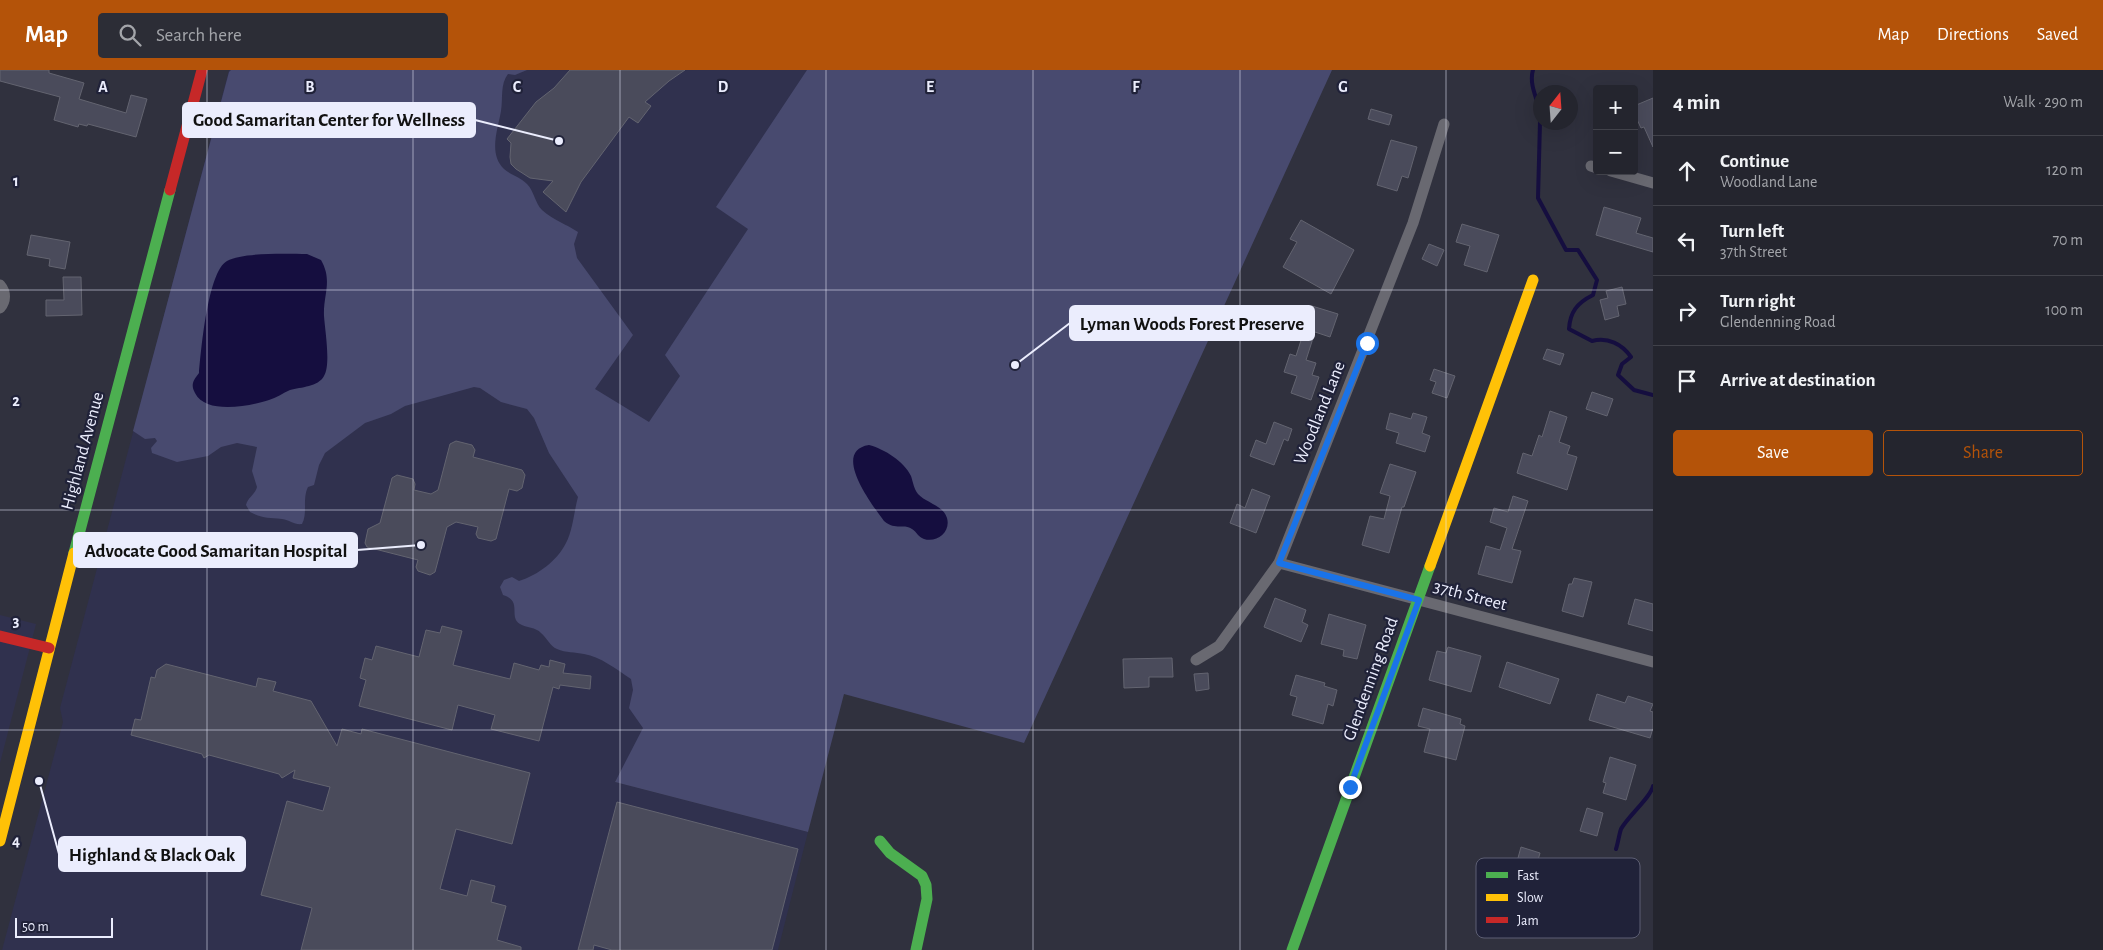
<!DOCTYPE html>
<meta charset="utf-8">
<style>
body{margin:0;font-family:"Alegreya Sans",sans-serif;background:#2c2d36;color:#f1f3f6}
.controls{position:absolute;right:15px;top:15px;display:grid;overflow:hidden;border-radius:5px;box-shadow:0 5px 20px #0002}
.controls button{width:45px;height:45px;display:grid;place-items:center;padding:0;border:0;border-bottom:1px solid #41424a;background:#24252e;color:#f1f3f6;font:25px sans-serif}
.compass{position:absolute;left:1533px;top:15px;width:45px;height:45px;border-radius:50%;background:#24252e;box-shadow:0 5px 20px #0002;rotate:17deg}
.scale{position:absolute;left:15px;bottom:12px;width:98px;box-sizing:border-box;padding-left:5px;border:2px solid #ebedfd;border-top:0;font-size:14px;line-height:18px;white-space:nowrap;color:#ebedfd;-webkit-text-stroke:4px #202239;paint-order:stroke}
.stop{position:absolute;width:15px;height:15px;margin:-11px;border:4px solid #1a73e8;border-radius:50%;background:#fff}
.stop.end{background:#1a73e8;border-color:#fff;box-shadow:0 1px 5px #0008}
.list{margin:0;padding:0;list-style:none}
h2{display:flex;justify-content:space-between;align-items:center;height:65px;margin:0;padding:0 20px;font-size:21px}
h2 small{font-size:16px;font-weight:400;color:#a3a5aa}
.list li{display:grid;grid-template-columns:32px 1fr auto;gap:15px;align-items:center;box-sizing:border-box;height:70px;padding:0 20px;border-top:1px solid #41424a}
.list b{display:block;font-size:19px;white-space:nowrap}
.list p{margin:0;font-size:16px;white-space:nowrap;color:#a3a5aa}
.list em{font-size:16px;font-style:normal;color:#a3a5aa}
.actions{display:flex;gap:10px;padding:15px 20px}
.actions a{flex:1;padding:11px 0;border:1px solid #b45309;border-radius:5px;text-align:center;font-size:18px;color:#b45309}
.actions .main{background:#b45309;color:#fff}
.icon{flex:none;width:28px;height:28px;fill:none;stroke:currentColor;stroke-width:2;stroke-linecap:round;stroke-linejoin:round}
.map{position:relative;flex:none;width:1653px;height:880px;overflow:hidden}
header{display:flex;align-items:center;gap:30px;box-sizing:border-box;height:70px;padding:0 25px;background:#b45309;color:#fff}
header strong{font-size:24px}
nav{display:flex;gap:28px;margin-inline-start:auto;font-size:18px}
.search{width:350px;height:45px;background:#2c2d36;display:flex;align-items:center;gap:12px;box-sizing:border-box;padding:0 18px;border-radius:5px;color:#a3a5aa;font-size:19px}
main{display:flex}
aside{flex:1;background:#24252e}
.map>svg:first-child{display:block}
.built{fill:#30314e}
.green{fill:#484a6f}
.water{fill:#150e3f}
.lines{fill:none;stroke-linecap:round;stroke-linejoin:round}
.stream{stroke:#150e3f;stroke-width:4}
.building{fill:#4a4b5b;stroke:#636470}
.street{stroke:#696971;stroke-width:11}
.fast{stroke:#4caf50;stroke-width:11}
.slow{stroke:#ffc107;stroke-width:11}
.jam{stroke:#c62828;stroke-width:11}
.route{stroke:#1a73e8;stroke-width:6}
.grid{fill:none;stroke:#ebedfd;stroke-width:1;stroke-opacity:0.55}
.labels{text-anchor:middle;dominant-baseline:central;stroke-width:4.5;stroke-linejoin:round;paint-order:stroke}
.street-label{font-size:18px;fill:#ebedfd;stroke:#202239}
.key{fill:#202239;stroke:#5d5f74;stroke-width:1}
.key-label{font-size:14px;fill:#ebedfd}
.grid-label{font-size:16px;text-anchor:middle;font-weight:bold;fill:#ebedfd;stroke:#202239;stroke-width:4.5;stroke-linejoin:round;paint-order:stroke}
.leader{fill:none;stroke:#ebedfd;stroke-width:2}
.callout-dot{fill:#ebedfd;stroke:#202239;stroke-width:2}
.callout{fill:#ebedfd;stroke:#ebedfd;stroke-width:2}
.callout-label{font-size:19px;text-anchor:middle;font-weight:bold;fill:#111}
</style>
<header>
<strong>Map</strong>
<div class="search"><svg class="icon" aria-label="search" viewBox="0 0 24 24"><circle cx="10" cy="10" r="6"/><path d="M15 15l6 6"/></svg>Search here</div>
<nav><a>Map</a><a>Directions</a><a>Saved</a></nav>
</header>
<main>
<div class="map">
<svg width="1653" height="880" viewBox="0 0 1653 880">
<rect width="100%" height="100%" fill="#30313e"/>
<g class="built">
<polygon points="229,0 983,0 682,589 615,712 808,762 778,880 2,880 63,652 60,638"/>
<polygon points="0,545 36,554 0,693"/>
</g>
<path class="green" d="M231,0H527L515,5L508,4C500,14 503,28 501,41C498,59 488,84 504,99C511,105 520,107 527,114C534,121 535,133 542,140C553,150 566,154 578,162L574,174L577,188L633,265L595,319L649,352L680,306L665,285L748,159L716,137L807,0H1332L1024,673L844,624L808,762L615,712L643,658L629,638L633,620L631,609C616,599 601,587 584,584C575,582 566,583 557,579C550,576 547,568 541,563C536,557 526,558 520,554C508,547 523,531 503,525L500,517L504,510L512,507L519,511C538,505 557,491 566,473C573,460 574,441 578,427L549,383L534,348L527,339L501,332L480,318L474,317L405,336L391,344L365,353L325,383L319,395L314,415L308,417C302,429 308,443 302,454C294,455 290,450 282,449C268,447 264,449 250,442L246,435C248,427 255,425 257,417L252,401L257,377L237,373L221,377L208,386L177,392L152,383L151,378L157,371L155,368L145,369L133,361L229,2Z"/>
<g class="water">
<path d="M307,184L321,190C333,211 323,225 324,246C325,260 331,295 324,306C318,317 301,317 290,320C283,323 276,328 269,330C250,336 206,345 195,323C190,314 194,310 199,303C201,280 208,201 227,191C243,182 287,184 307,184Z"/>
<path d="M869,375C884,379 904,391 911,406C913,412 914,419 918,424C926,433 943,435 947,448C951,462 937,473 924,469C918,467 917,462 912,459C904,453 896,461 884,451C874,437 830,381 869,375Z"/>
</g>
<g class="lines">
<g class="stream">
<path d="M1533,0C1529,13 1536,27 1540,40"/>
<path d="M1540,52L1538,128L1566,180H1578L1597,210L1593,225C1577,233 1570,242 1569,259L1592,271C1608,267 1622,274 1631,287L1622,294L1618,305L1634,320L1653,325"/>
<path d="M1616,779C1618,773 1619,765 1621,759C1628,746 1651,727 1653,716"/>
<polyline points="1599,841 1610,800"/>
</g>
</g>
<g class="building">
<polygon points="0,0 49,0 49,3 84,13 79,29 126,43 131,25 147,29 136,67 88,54 87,56 79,54 78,57 54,50 60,27 0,11"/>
<polygon points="570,0 685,0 669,11 645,32 651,36 638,53 629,47 581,112 566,142 543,122 553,111 530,108 516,99 511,94 510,87 511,73 507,69 536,32 554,18"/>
<polygon points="1653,28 1653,77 1644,57 1641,58 1634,43 1634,36"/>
<polygon points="1371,39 1392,45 1389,55 1368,49"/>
<polygon points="1391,70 1417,77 1408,108 1402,106 1397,121 1377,115"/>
<polygon points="1604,137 1641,148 1636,163 1653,168 1653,182 1596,165"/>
<polygon points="1301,150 1354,180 1331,224 1283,197 1297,172 1290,169"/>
<polygon points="1462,154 1499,165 1487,202 1464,195 1470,176 1456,172"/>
<polygon points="31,165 70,172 65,199 49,196 50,189 27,185"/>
<polygon points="1429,174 1444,180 1437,196 1422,189"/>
<polygon points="63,207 81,207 82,245 46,246 46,230 64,230"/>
<polygon points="1622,217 1626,234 1617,236 1619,246 1605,250 1600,230 1608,228 1606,221"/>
<polygon points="1312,236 1338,244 1330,267 1315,262 1306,290 1316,293 1312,305 1319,307 1311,330 1291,323 1297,306 1284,302 1290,284 1296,286"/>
<polygon points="1547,279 1564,284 1560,295 1543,289"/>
<polygon points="1434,299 1455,306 1447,328 1432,323 1436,312 1430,310"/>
<polygon points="1592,322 1613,329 1607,346 1586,339"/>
<polygon points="1550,341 1567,347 1559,372 1570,376 1567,384 1577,387 1567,420 1517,403 1523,383 1532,386 1539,365 1542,367"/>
<polygon points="1390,343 1411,349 1413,343 1427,347 1422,363 1430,366 1425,382 1396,373 1399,363 1386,359"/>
<polygon points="1274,352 1292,359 1288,371 1284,369 1274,395 1250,386 1256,370 1266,374"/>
<polygon points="456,371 472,375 475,380 473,387 522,400 525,405 522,418 517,421 509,419 496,469 491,471 478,468 476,464 478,457 456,452 447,457 435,502 430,505 418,501 416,497 418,490 367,477 365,473 368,459 380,453 392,408 397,405 413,409 415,414 414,420 431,424 438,420 450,374"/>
<polygon points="1390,394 1416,402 1404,437 1402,437 1389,483 1362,475 1370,446 1384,449 1390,426 1380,423"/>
<polygon points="1252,419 1270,426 1256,463 1230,453 1237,434 1245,438"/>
<polygon points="1513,426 1528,431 1512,479 1521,481 1512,513 1478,504 1486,476 1500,480 1507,458 1490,452 1494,438 1508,442"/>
<polygon points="1574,508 1592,512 1583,547 1562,541 1569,514 1572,514"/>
<polygon points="1275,528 1306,540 1302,552 1308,555 1301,572 1264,557"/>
<polygon points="1635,529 1653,534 1653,561 1628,554"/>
<polygon points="1329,544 1366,555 1357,589 1343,586 1344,580 1321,574"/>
<polygon points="442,556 462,561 453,595 510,609 514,593 539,600 541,595 549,597 550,590 565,594 563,603 591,606 590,619 560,615 559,619 553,617 539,671 491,659 495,645 458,635 452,660 359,636 366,610 360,608 365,588 372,590 376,576 419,587 426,560 440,563"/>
<polygon points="1448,577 1481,586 1471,622 1429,610 1437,581 1446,583"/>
<polygon points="1172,588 1173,607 1149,607 1149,617 1124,618 1123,589"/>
<polygon points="1507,592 1559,609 1550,634 1499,617"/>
<polygon points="166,594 256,617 258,608 276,612 273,621 311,631 337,676 342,659 361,664 362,659 530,703 512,774 456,759 440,819 467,826 471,810 495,816 491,832 506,836 497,870 521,877 521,880 301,880 312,838 261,825 287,731 323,741 330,717 293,708 295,700 282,708 279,704 209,685 204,688 202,684 131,665 135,649 141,650 151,607 155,608 157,600"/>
<polygon points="1208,603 1209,619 1196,621 1194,604"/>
<polygon points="1296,605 1325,613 1324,616 1337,620 1333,636 1328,634 1323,654 1292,645 1297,627 1290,625"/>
<polygon points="1597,624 1625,633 1628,626 1653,634 1650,641 1653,642 1653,658 1650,668 1589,650"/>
<polygon points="1423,638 1461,649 1460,654 1465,656 1456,690 1424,682 1430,659 1418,656"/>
<polygon points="1610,687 1636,695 1626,730 1603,723 1606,713 1603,712"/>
<polygon points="617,732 798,779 772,880 612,880 594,875 593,880 578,880"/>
<polygon points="1587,738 1603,743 1597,766 1580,761"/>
<polygon points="1521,777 1540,783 1534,804 1515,799"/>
</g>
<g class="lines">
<g class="street">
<polyline points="1591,96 1597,98"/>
<polyline points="1611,101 1653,113"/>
<path d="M0,215C6,222 6,231 0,238"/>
<polyline points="1279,493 1653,592"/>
<polyline points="1196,590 1219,576 1279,493 1413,153 1444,54"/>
</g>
<g class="fast">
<polyline points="74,483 170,120"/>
<polyline points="880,771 890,783 922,806 926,815 927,829 916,880"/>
<polyline points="1292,880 1430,496"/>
</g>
<g class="slow">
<polyline points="1430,496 1533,210"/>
<polyline points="0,771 74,483"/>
</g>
<g class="jam">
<polyline points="170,120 202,0"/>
<polyline points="0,566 49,578"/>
</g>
</g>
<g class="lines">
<polyline class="route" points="1350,717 1419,530 1279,493 1367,273"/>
</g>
<path class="grid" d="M207,0V880M413,0V880M620,0V880M826,0V880M1033,0V880M1240,0V880M1446,0V880M0,220H1653M0,440H1653M0,660H1653"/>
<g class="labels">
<g class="street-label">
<text transform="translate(1320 343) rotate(-68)">Woodland Lane</text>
<text transform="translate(83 381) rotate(-75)">Highland Avenue</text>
<text transform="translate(1470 526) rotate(15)">37th Street</text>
<text transform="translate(1371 609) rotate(-70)">Glendenning Road</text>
</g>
</g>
<rect x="1476" y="788" width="164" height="80" rx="8" class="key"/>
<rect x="1486" y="802" width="22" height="6" fill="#4caf50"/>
<rect x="1486" y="824" width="22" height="7" fill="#ffc107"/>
<rect x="1486" y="847" width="22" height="6" fill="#c62828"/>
<g class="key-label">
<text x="1517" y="810">Fast</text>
<text x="1517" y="832">Slow</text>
<text x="1517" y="855">Jam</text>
</g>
<g class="grid-label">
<text x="103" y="22">A</text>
<text x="310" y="22">B</text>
<text x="517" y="22">C</text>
<text x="723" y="22">D</text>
<text x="930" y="22">E</text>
<text x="1136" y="22">F</text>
<text x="1343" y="22">G</text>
<text x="16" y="116">1</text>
<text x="16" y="336">2</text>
<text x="16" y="556">3</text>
<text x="16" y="776">4</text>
</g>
<path class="leader" d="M559 71L475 50M1015 295L1070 253M421 475L357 480M39 711L59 784"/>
<g class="callout-dot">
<circle cx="559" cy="71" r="5"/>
<circle cx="1015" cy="295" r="5"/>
<circle cx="421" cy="475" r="5"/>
<circle cx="39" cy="711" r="5"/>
</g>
<g class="callout">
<rect x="183" y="33" width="292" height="34" rx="5"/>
<rect x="1070" y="236" width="244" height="34" rx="5"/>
<rect x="74" y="463" width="283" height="34" rx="5"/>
<rect x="59" y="767" width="186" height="34" rx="5"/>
</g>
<g class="callout-label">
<text x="329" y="56">Good Samaritan Center for Wellness</text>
<text x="1192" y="260">Lyman Woods Forest Preserve</text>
<text x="216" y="487">Advocate Good Samaritan Hospital</text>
<text x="152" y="791">Highland &amp; Black Oak</text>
</g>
</svg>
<div class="controls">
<button>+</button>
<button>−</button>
</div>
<svg class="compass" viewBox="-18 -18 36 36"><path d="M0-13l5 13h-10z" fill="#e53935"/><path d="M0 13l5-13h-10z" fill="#a3a5aa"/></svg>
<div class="scale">50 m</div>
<div class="stop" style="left:1367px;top:273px"></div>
<div class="stop end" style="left:1350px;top:717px"></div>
</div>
<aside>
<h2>4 min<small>Walk · 290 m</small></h2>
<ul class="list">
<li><svg class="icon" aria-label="ahead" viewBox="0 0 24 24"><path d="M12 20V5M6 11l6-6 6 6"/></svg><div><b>Continue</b><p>Woodland Lane</p></div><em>120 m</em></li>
<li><svg class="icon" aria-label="left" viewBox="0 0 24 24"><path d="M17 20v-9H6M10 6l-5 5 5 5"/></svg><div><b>Turn left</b><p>37th Street</p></div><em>70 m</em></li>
<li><svg class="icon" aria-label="right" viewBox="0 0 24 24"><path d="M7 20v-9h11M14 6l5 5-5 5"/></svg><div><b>Turn right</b><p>Glendenning Road</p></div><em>100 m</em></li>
<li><svg class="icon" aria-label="arrive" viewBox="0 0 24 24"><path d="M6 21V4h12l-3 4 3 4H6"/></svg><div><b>Arrive at destination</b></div></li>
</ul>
<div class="actions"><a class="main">Save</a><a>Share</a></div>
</aside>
</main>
